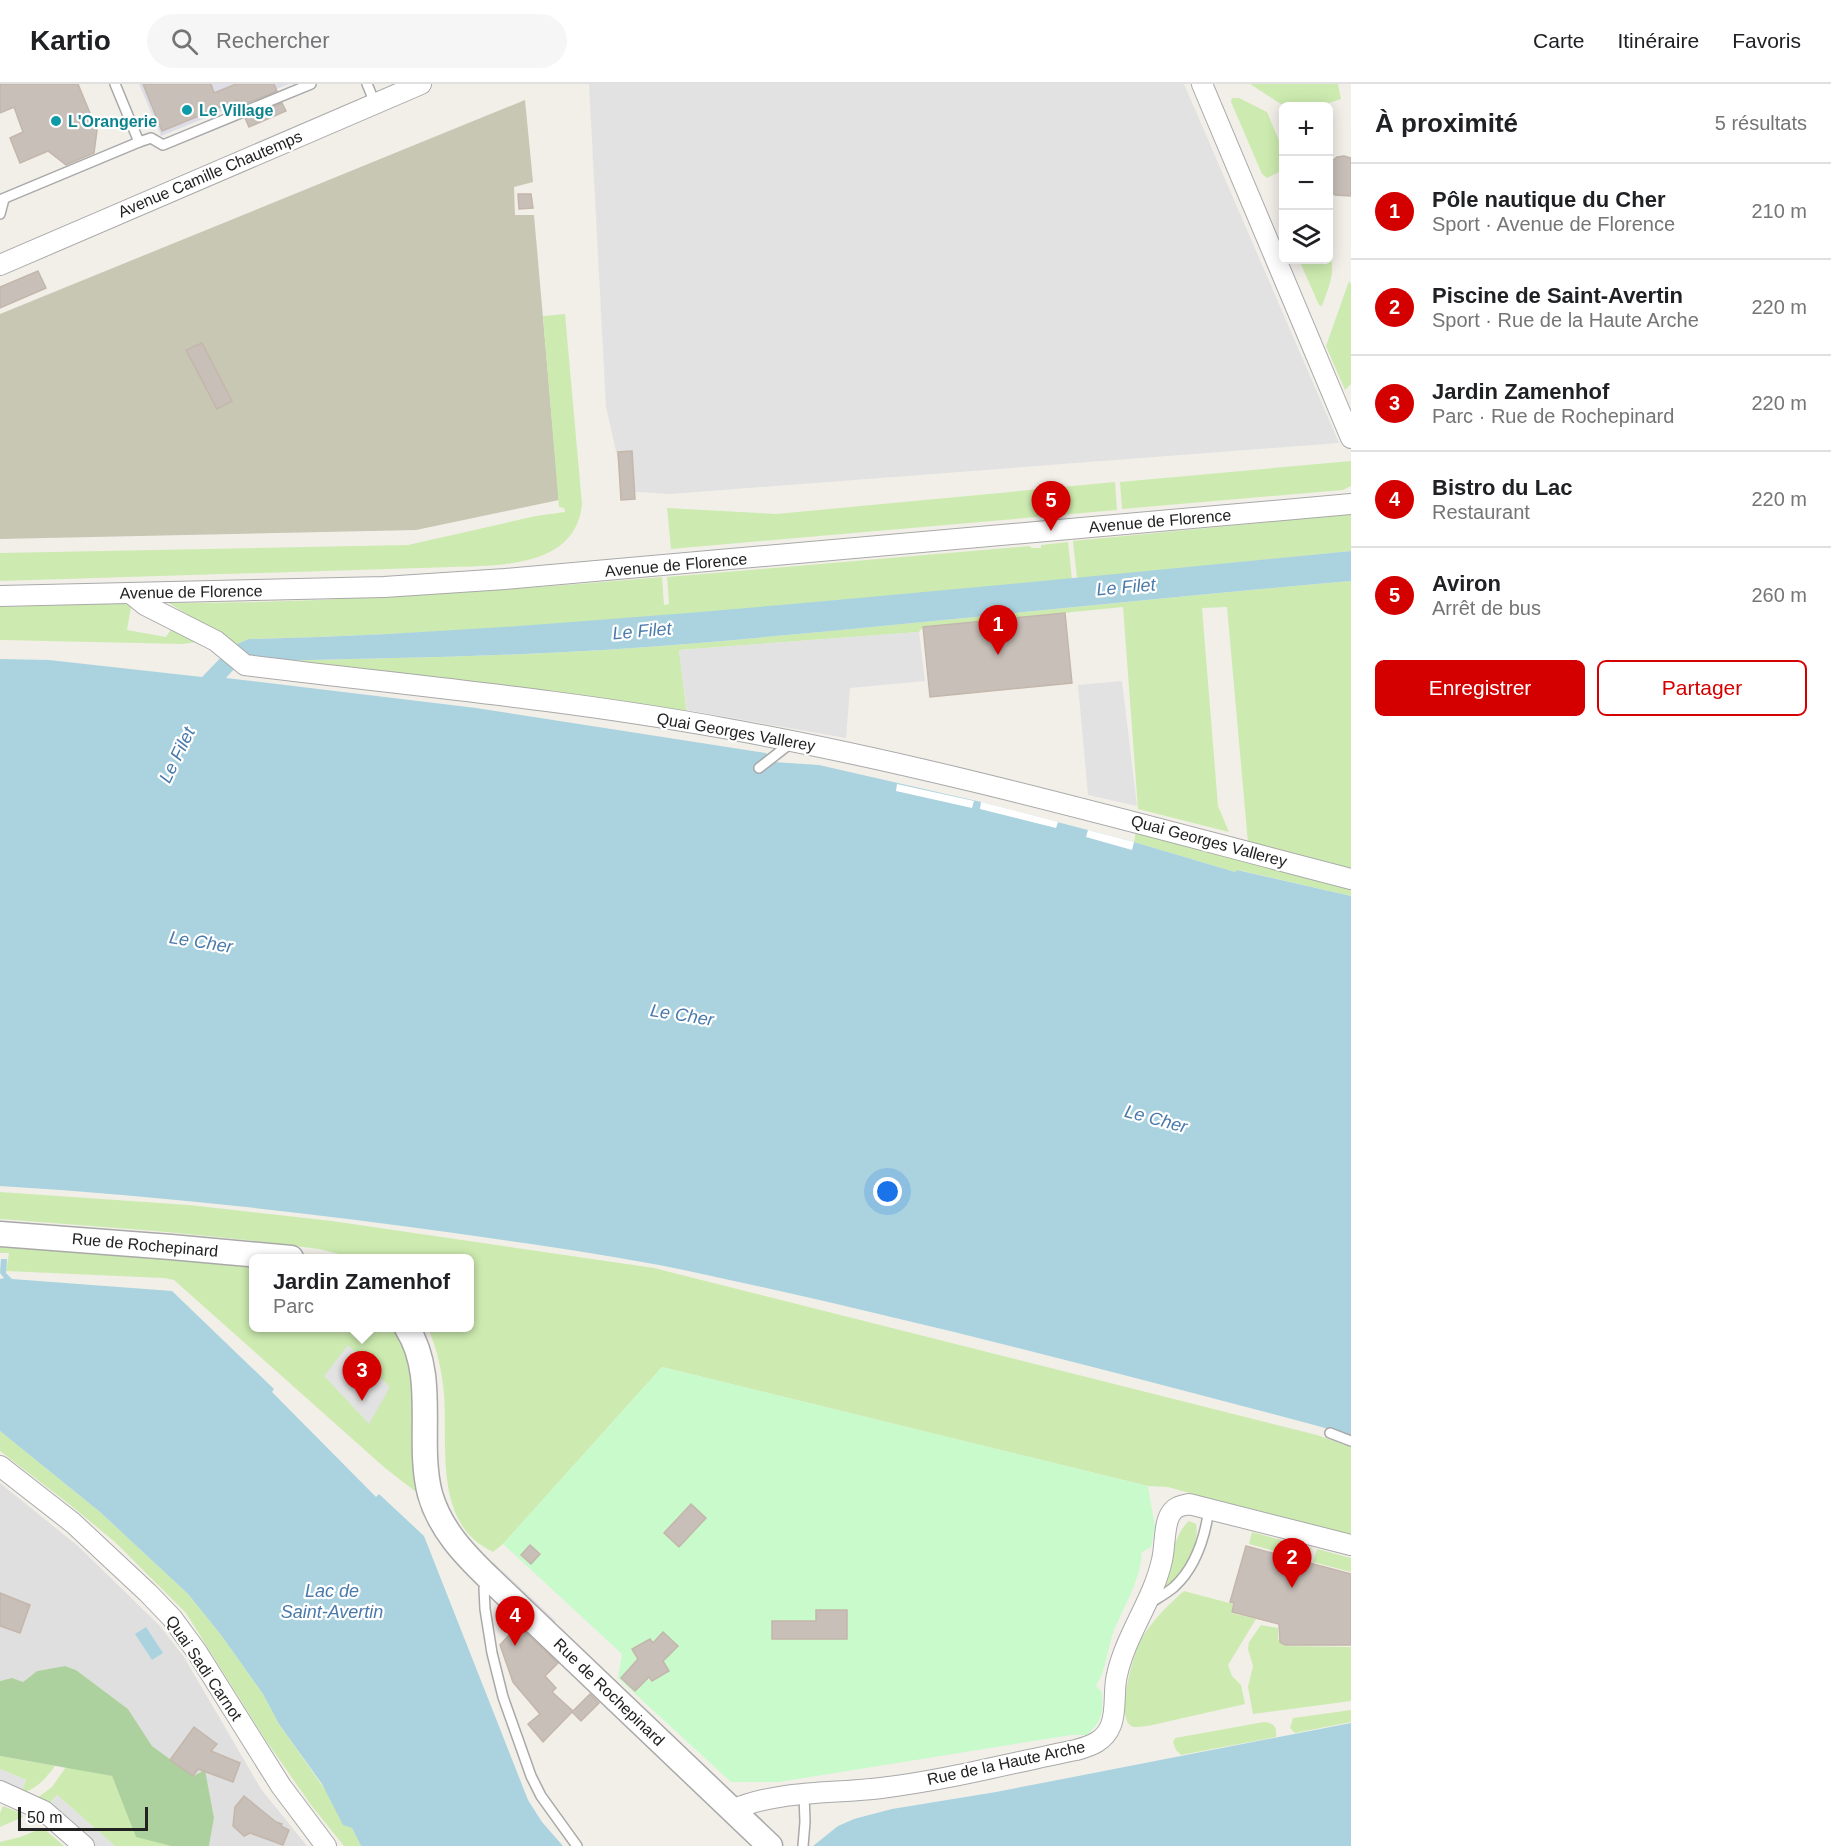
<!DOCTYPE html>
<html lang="fr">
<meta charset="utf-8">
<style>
body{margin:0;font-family:Helvetica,sans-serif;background:#f6f6f6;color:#202124}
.controls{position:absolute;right:18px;top:18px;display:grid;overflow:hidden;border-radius:9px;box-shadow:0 3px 15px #0003}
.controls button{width:54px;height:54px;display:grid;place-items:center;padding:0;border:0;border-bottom:2px solid #e0e0e0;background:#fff;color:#202124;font:30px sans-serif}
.scale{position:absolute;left:18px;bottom:15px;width:130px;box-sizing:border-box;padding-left:6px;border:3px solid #222;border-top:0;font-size:16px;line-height:21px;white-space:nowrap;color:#222;-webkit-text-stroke:4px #fff;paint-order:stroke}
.you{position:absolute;left:888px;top:1108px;width:21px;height:21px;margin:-15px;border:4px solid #fff;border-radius:50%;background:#1a73e8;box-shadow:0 0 0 9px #1a73e833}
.badge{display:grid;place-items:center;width:39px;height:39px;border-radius:50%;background:#d40000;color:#fff;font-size:20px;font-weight:700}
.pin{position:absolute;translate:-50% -50px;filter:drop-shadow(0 2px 3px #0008)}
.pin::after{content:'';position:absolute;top:32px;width:21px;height:18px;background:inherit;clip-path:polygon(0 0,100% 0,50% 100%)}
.popup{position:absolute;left:249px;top:1170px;width:225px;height:78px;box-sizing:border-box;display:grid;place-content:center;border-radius:9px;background:#fff;filter:drop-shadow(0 2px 4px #0005);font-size:20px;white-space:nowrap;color:#757577}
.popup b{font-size:22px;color:#202124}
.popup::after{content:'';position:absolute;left:50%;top:100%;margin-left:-12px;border:12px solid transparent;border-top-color:#fff}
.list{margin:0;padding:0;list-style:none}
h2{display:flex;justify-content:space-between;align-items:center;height:78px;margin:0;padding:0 24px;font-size:26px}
h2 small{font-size:20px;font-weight:400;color:#757577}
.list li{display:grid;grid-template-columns:39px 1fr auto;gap:18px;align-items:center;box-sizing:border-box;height:96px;padding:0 24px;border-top:2px solid #e0e0e0}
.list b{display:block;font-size:22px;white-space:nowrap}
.list p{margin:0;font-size:20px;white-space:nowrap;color:#757577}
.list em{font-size:20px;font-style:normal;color:#757577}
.actions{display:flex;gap:12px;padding:18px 24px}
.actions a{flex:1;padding:14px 0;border:2px solid #d40000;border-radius:9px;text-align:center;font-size:21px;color:#d40000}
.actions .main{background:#d40000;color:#fff}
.icon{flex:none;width:33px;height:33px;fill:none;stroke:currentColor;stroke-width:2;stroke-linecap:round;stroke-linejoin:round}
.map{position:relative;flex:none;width:1351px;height:1762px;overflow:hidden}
header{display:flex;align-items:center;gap:36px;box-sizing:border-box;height:84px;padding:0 30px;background:#fff;border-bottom:2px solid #e0e0e0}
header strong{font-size:28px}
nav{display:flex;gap:33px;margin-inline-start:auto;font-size:21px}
.search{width:420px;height:54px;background:#f6f6f6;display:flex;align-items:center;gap:15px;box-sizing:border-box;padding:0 21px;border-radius:33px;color:#757577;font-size:22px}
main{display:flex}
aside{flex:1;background:#fff}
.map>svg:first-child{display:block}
.residential{fill:#e0dfdf}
.construction{fill:#c7c7b4}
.grass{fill:#cdebb0}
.forest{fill:#add19e}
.park{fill:#c8facc}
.parking{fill:#e2e2e2}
.plaza{fill:#dddde8}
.water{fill:#aad3df}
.pier{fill:#fff}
.building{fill:#c7bfb8;stroke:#c4b6ab;stroke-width:1.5}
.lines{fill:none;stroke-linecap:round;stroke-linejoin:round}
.service-casing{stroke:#a9a9a9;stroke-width:12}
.minor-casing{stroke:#a9a9a9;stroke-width:22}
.tertiary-casing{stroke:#a9a9a9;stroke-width:27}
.service{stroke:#fff;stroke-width:9}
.minor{stroke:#fff;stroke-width:20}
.tertiary{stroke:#fff;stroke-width:24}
.culture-dot{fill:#0f9aa8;stroke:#fff;stroke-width:2}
.labels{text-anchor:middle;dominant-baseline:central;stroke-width:4.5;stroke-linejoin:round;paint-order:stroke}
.culture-label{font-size:16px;font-weight:bold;fill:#0d838f;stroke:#fff;text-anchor:start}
.street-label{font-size:16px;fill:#222;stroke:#fff}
.water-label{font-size:18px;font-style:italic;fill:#4a7aab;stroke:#fff}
</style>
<header>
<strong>Kartio</strong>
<div class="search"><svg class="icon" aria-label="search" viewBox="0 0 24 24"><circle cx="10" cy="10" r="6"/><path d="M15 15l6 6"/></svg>Rechercher</div>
<nav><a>Carte</a><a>Itinéraire</a><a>Favoris</a></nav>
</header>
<main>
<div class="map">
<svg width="1351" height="1762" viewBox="0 0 1351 1762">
<rect width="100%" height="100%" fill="#f2efe9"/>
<polygon class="residential" points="0,1399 78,1462 160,1542 184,1573 261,1705 307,1762 209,1762 214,1734 204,1687 193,1692 152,1662 128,1625 76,1586 65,1582 37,1587 23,1598 3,1596 0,1597"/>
<polygon class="construction" points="525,16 533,98 514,103 515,131 534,131 559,416 416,446 0,455 0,230"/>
<g class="grass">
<polygon points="1250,0 1338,0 1341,15 1320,22 1284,22"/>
<polygon points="1232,14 1239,14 1267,28 1283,66 1283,86 1267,94 1262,90 1231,18"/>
<path d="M1329,169C1337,188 1328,204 1322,222L1319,221L1299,176H1328Z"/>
<polygon points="1349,197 1351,200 1351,300 1345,306 1326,262"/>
<path d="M565,230L582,420C576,484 499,481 452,483L0,497V469L408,461L536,432L565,428L564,424L559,423L543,232Z"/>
<polygon points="1351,377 1351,402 1343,406 1122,425 1120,398"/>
<polygon points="1115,398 1117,426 671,465 667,424 776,430"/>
<polygon points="1351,430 1351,467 1077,495 1073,457"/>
<path d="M1068,458L1072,496C798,519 524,549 249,555L232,562L212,546L169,519C334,519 498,507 662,493L664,521L669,520L667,493L1030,462L1031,464H1041V461Z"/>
<path d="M1351,497V786L1248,759L1227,523L1202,524L1218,722L1229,748L1138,725L1123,523L923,543L919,548L679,566L687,630L259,577C405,574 552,572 699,559C916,540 1133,516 1351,497Z"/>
<polygon points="123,519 131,523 127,546 166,553 172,544 204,557 183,560 0,556 0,523"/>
<polygon points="1136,747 1351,803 1351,812 1238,786 1235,788 1134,758"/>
<path d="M0,1108L189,1121L332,1137L654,1184L1317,1351L1351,1363V1454L1168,1403L1148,1402L662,1283L503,1460L493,1468C433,1440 448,1364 444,1310C442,1287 437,1265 428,1244H470V1174H355L319,1165L247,1156L156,1147L0,1135Z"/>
<polygon points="0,1160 203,1175 204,1179 254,1184 254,1244 395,1244 414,1284 420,1411 385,1384 174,1196 164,1194 6,1187 9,1169 0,1169"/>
<polygon points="0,1347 100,1428 188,1510 221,1551 263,1610 279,1640 352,1744 361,1762 344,1762 311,1721 265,1655 186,1529 115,1458 69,1420 0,1367"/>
<path d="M1189,1437L1196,1440C1201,1459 1182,1494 1165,1503C1165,1486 1176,1447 1189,1437Z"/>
<polygon points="1252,1448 1311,1464 1308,1476 1249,1460"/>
<polygon points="1317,1465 1351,1474 1351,1488 1313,1478"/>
<path d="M1184,1507L1233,1520L1231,1529L1256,1535L1228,1581L1232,1592L1241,1601L1245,1620L1148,1642C1142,1642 1134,1645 1130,1641C1116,1628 1134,1567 1143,1552C1154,1535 1169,1520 1184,1507Z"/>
<polygon points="1261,1541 1278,1544 1278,1555 1284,1562 1351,1563 1351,1617 1253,1630 1248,1603 1253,1582 1248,1565 1249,1558"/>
<polygon points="1351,1626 1351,1638 1295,1649 1290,1644 1293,1634"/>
<path d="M1264,1638C1274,1639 1277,1643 1276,1653L1181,1671L1176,1666L1173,1658L1175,1654Z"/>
<path d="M0,1672L55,1682C47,1693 35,1707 21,1709L26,1696L0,1685Z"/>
<polygon points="66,1683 112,1692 136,1752 171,1762 115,1762 57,1711 48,1721 37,1714 52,1703"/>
<polygon points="3,1722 21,1729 23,1733 0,1743 0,1729"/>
<polygon points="43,1744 64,1762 0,1762 0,1758 20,1753"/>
</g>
<polygon class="forest" points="65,1582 76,1586 128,1625 152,1662 193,1692 205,1686 214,1734 209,1762 171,1762 136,1753 112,1692 0,1672 0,1597 12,1594 23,1598 37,1587"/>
<path class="park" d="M662,1283L1148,1402L1155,1443L1151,1463L1142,1468C1140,1497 1126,1518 1115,1544C1107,1563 1107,1585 1096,1602L1102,1608C1103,1629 1103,1636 1087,1651H1071L779,1698H731L618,1594L622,1570L503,1460Z"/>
<g class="parking">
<polygon points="589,0 1184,0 1339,359 670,410 625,407 606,323"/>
<polygon points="919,548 925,597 850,604 846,654 687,626 679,566"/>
<polygon points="1122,597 1137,722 1088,711 1078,601"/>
<polygon points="348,1261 390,1303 369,1340 324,1292"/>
<polygon points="493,1478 556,1537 551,1543 488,1483"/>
<polygon points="0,1685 26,1696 19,1714 0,1707"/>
<polygon points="57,1711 115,1762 84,1762 44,1727"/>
</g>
<polygon class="plaza" points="139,0 289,0 161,52"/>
<g class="water">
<path d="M1351,467V497C1133,516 916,540 699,559C552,572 405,574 259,577L235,584L226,594L476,624L766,669L774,678L819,681L981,718L1134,758L1235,788L1237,786L1351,812V1351C1128,1291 905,1233 679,1185C605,1170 529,1160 454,1149C303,1128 152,1111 0,1102V575L49,576L202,593L232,562L249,555C427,551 604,536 781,521C971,504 1161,486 1351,467Z"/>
<polygon points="1,1175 7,1175 6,1189 12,1195 172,1207 274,1305 272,1308 376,1413 379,1410 424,1452 528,1716 542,1738 563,1762 361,1762 352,1744 343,1741 322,1700 279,1640 263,1610 221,1551 188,1510 100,1428 0,1347 0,1195 4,1194 0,1189"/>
<polygon points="146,1543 163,1569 152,1576 135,1550"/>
<polygon points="1351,1639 1351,1762 813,1762 838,1742 854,1735 892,1725 996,1708"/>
</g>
<g class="pier">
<polygon points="897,700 974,717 972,724 896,707"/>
<polygon points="981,718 1058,738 1056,744 980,725"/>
<polygon points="1088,746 1134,758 1132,766 1086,753"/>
</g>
<g class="building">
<polygon points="0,0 78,0 97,46 94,69 66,81 48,67 20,79 10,54 23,48 14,23 0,29"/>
<polygon points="143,0 211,0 214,9 236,0 274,0 277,7 240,22 238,16 162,47"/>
<polygon points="282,19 286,27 249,43 245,34"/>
<polygon points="1344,72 1351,74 1351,112 1335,111 1329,106 1329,80 1337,73"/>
<polygon points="518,110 531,110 533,124 519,125"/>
<polygon points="38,187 46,204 0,224 0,203"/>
<polygon points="202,259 232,317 217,325 186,266"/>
<polygon points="632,367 635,415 621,416 618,368"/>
<polygon points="1065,529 1072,599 930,613 923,543"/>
<polygon points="691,1420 706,1434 679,1463 664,1449"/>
<polygon points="530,1461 540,1470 531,1480 521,1471"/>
<polygon points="1246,1462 1351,1490 1351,1561 1285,1561 1280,1558 1279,1540 1232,1528 1234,1519 1230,1518"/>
<polygon points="0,1509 30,1521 20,1549 0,1542"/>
<polygon points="816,1526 847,1526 847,1555 772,1555 772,1537 816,1537"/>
<polygon points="518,1541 558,1579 545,1592 556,1604 552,1608 573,1627 590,1610 599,1619 581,1637 572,1628 543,1658 528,1640 540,1630 513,1598 500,1561"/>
<polygon points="663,1548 678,1562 663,1577 669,1587 652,1597 649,1593 635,1607 621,1594 638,1575 632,1565 650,1555 653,1559"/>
<polygon points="194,1643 217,1660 211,1667 240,1679 233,1698 198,1685 193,1692 170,1676"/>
<polygon points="244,1712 276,1738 282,1740 281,1742 289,1746 283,1761 250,1749 244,1752 233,1742 235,1723"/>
</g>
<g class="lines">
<defs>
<g id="service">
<polyline points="115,0 139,58"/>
<polyline points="367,0 375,19"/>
<polyline points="0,116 139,58 151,54 163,61 311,0"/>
<polyline points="0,130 4,115"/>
<polyline points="759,684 791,659"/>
<polyline points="1330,1349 1351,1357"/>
<polyline points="489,1496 484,1504 485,1525 492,1569 503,1613 531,1692 541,1712 577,1762"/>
<path d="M1150,1519C1158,1514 1167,1509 1174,1503C1196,1483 1205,1453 1209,1425"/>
<polyline points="803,1762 805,1738 804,1711"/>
</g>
<g id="minor">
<polyline points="1202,0 1351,354"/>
<polyline points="0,181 421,0"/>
<path d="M130,509L145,521L216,557L245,581C404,601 564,615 723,644C935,682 1142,741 1351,795"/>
<polyline points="0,512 384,503 505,495 1351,420"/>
<polyline points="0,1382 73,1439 148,1509 172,1534 197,1568 281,1702 326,1762"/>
<polyline points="0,1707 44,1727 84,1762"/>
<path d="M732,1726C778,1706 832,1710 881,1704C947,1696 1011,1679 1076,1666C1091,1662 1105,1657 1111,1641C1117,1625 1113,1607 1117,1591C1126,1550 1153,1517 1162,1476C1165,1464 1164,1441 1170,1431C1174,1423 1180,1422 1189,1420L1351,1461"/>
</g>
<g id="tertiary">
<polyline points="0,1150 171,1163 291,1174"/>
<path d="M407,1244C438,1293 416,1356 430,1410C440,1445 464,1470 490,1495L770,1762"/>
</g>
</defs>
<use href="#service" class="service-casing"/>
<use href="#minor" class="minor-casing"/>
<use href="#tertiary" class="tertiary-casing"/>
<use href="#service" class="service"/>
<use href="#minor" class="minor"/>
<use href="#tertiary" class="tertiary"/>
</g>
<g class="culture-dot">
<circle cx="187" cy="26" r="6"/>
<circle cx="56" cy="37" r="6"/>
</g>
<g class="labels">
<g class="culture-label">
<text x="199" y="26">Le Village</text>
<text x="68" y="37">L'Orangerie</text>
</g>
<g class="street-label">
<text transform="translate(210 90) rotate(-23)">Avenue Camille Chautemps</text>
<text transform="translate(1160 437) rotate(-5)">Avenue de Florence</text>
<text transform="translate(676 481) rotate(-5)">Avenue de Florence</text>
<text transform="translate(191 508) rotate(-1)">Avenue de Florence</text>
<text transform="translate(736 648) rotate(10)">Quai Georges Vallerey</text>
<text transform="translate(1209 757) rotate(15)">Quai Georges Vallerey</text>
<text transform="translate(145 1161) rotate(5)">Rue de Rochepinard</text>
<text transform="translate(204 1584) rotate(56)">Quai Sadi Carnot</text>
<text transform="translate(609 1608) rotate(44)">Rue de Rochepinard</text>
<text transform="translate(1006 1679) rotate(-12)">Rue de la Haute Arche</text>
</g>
<g class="water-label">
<text transform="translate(1126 503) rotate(-5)">Le Filet</text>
<text transform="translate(642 547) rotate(-5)">Le Filet</text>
<text transform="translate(177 671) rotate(-64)">Le Filet</text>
<text transform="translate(201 858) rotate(9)">Le Cher</text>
<text transform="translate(682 931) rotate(9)">Le Cher</text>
<text transform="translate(1156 1035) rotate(15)">Le Cher</text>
<text x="332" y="1507">Lac de<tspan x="332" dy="21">Saint-Avertin</tspan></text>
</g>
</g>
</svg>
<div class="controls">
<button>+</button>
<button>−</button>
<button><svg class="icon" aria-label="layers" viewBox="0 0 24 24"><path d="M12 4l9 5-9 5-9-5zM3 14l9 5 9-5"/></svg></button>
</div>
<div class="scale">50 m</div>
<div class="you"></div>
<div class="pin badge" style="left:998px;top:571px">1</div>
<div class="pin badge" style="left:1292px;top:1504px">2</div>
<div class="pin badge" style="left:362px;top:1317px">3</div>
<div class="popup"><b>Jardin Zamenhof</b>Parc</div>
<div class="pin badge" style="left:515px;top:1562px">4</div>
<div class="pin badge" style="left:1051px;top:447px">5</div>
</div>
<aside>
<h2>À proximité<small>5 résultats</small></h2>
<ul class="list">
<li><span class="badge">1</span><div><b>Pôle nautique du Cher</b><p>Sport · Avenue de Florence</p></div><em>210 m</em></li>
<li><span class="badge">2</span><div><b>Piscine de Saint-Avertin</b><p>Sport · Rue de la Haute Arche</p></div><em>220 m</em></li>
<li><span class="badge">3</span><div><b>Jardin Zamenhof</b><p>Parc · Rue de Rochepinard</p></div><em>220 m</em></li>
<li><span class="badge">4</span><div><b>Bistro du Lac</b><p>Restaurant</p></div><em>220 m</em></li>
<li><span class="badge">5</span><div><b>Aviron</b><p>Arrêt de bus</p></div><em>260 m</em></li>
</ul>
<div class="actions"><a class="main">Enregistrer</a><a>Partager</a></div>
</aside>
</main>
